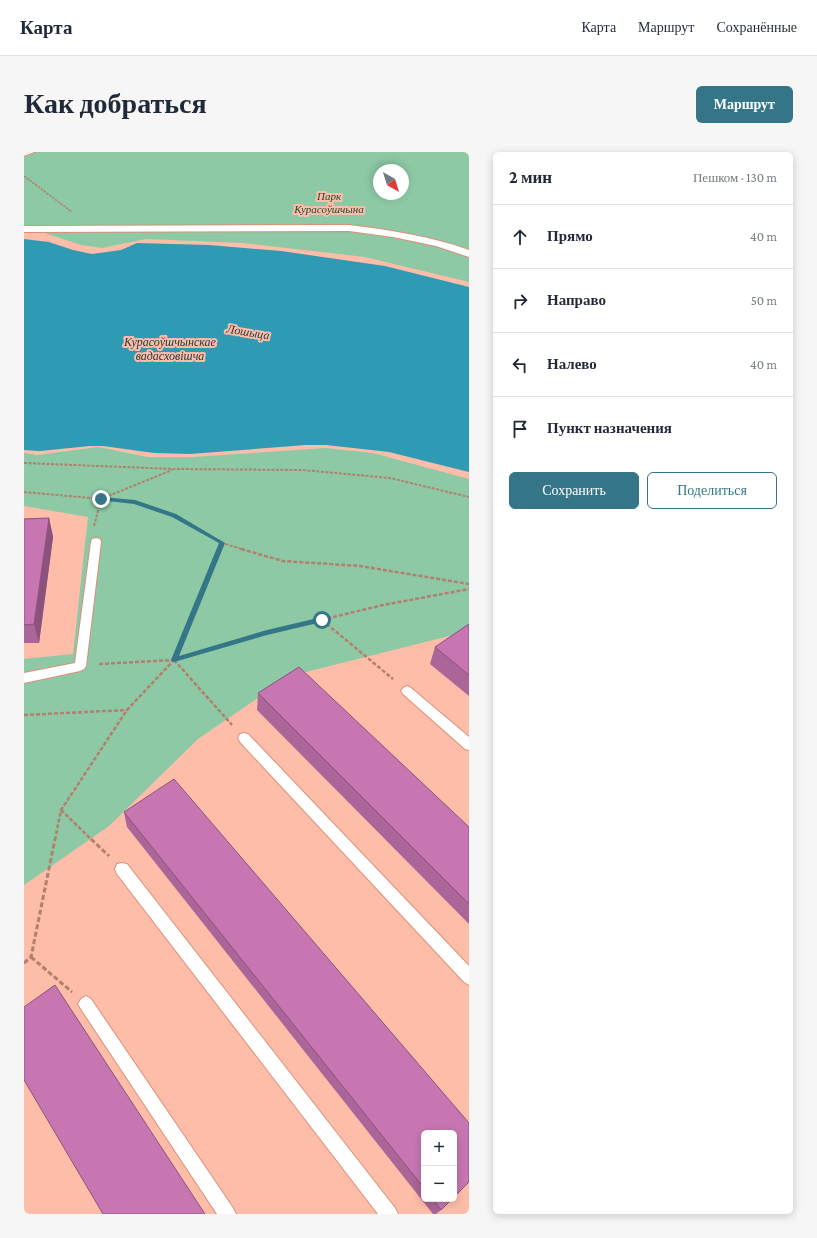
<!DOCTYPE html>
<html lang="ru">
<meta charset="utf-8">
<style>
body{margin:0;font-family:"Crimson Pro",serif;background:#f6f6f7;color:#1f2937}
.controls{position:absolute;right:12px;bottom:12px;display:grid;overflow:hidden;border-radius:6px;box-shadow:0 2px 10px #0003}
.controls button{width:36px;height:36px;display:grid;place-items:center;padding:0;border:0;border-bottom:1px solid #e0e1e3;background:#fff;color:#1f2937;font:20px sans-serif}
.compass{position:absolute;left:349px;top:12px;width:36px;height:36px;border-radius:50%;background:#fff;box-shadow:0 2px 10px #0003;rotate:141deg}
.stop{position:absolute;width:12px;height:12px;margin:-9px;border:3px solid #347688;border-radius:50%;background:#fff}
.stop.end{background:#347688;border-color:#fff;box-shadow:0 1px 4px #0008}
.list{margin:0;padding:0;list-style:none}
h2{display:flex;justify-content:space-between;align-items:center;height:52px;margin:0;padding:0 16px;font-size:17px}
h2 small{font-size:13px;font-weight:400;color:#747a83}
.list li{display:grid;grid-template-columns:26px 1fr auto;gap:12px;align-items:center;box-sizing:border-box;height:64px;padding:0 16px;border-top:1px solid #e0e1e3}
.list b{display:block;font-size:15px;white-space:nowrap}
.list em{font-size:13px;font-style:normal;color:#747a83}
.actions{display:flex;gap:8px;padding:12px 16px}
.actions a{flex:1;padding:9px 0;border:1px solid #347688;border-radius:6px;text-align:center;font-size:14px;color:#347688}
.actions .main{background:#347688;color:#fff}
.icon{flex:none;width:22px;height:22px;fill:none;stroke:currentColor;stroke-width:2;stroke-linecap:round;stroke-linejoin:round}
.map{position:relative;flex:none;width:445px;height:1062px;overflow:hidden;border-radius:6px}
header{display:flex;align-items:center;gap:24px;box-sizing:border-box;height:56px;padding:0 20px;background:#fff;border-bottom:1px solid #e0e1e3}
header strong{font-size:19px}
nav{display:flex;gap:22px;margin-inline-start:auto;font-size:14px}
.intro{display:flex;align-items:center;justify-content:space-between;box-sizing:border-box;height:96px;padding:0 24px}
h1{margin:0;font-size:28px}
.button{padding:10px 18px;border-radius:6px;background:#347688;color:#fff;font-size:14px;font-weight:700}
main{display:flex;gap:24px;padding:0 24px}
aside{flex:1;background:#fff;border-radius:6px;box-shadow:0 2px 10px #0003}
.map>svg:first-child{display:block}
.green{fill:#8dc9a5;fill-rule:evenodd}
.water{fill:#2e9ab4}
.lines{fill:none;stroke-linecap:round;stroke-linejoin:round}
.service-casing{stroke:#dc8f78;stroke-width:2}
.pedestrian-casing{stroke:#dc8f78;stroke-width:2}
.path-far3{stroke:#b37f6f;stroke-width:1.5;stroke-dasharray:2.5 1;stroke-linecap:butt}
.path-far2{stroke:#b37f6f;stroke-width:2;stroke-dasharray:3 1.5;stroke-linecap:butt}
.path-far1{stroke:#b37f6f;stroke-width:2.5;stroke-dasharray:4 2;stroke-linecap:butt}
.path{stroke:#b37f6f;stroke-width:3;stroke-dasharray:5 2.5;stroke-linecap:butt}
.service{fill:#fff;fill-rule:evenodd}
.pedestrian{fill:#fff;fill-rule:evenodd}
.wall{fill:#ab6598}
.shaded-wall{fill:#8b537c}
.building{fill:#c776b1;stroke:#8b537c}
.route{fill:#347688}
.labels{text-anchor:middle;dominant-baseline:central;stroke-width:4;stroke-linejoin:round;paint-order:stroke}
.far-park-label{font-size:11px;font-style:italic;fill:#1c4730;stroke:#fdbda9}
.far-water-label{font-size:12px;font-style:italic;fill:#243b42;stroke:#fdbda9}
</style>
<header>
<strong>Карта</strong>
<nav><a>Карта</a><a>Маршрут</a><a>Сохранённые</a></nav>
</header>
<div class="intro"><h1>Как добраться</h1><a class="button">Маршрут</a></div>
<main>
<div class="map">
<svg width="445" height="1062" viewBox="0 0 445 1062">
<rect width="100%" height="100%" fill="#fdbda9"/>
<g class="green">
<path d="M0,0H445V130L341,105L219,91L122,87L78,96L57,93L0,74ZM355,18H379V42H355Z"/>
<polygon points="74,295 124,305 169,305 302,296 349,301 445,327 445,479 266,524 174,587 85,674 0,733 0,507 49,502 64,365 0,354 0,301 13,303"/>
</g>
<polygon class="water" points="0,87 25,90 49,98 68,102 97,98 113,91 185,93 257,99 361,114 445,135 445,320 365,300 302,293 282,293 166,302 130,301 79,294 66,294 16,299 0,298"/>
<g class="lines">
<defs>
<g id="service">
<polygon points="0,0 10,0 0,4"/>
<polygon points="72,386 76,387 77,390 62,514 60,517 56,519 0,531 0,521 51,511 67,390 68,387"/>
<polygon points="383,534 387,536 445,585 445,598 441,597 379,542 377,539 379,536"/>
<polygon points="220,581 224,582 445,814 445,833 440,830 216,590 214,586 216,582"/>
<polygon points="98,711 103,712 371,1056 374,1062 354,1062 93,722 91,717 93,712"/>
<polygon points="62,844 67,847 209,1056 212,1062 193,1062 57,857 54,852 57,847"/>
</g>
<path id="pedestrian" d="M325,73C366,78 406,84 445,98V105L412,94L369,85L325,79L0,80V74Z"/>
</defs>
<use href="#service" class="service-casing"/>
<use href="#pedestrian" class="pedestrian-casing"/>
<polyline class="path-far3" points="0,24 48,60"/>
<g class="path-far2">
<polyline points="0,311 150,317 279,318 366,326 445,345"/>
<polyline points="0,340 111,350 150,364 198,391 221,398"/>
<polyline points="70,374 77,347 148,318"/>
<polyline points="195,398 198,391"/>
</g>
<g class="path-far1">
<polyline points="217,397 259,409 336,414 445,432"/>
<polyline points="298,468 369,527"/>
<polyline points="150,508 208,573"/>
<polyline points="75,512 150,508 243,481 359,453 445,437"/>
<polyline points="0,563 103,558"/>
<polyline points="37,658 68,688"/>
<polyline points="31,688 37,658 103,558 150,508 196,397"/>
</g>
<g class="path">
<polyline points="67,687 85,704"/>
<polyline points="7,805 48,840"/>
<polyline points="0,811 7,805 31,687"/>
</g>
<use href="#service" class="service"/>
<use href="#pedestrian" class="pedestrian"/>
</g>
<g class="wall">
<polygon points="25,366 29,385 15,491 0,491 0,367"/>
<polygon points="445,472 445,544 406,512 411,495"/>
<polygon points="234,541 445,675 445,772 233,558"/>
<polygon points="100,660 400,981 400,1047 428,1047 417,1058 412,1062 409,1062 103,675"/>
</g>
<polygon class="shaded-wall" points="25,366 29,385 15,491 10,472"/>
<g class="building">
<polygon points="25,366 10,472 0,473 0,367"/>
<polygon points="445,472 445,523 411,495"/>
<polygon points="275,515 445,675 445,752 234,541"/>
<polygon points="150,627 445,971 445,1030 430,1045 430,981 400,981 400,1036 100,660"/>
<polygon points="31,833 181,1062 79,1062 0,928 0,855"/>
<polygon points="409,1047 428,1047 417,1058"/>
</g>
<polygon class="route" points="77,345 111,348 152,362 201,391 155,504 243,478 298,465 301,468 298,470 243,483 150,510 148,509 147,508 195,391 148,365 110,352 75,348 74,347"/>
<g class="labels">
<g class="far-park-label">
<text x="305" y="44">Парк<tspan x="305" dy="13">Курасоўшчына</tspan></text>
</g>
<g class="far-water-label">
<text transform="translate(224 180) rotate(9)">Лошыца</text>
<text x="146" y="190">Курасоўшчынскае<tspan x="146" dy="14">вадасховішча</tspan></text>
</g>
</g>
</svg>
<div class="controls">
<button>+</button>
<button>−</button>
</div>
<svg class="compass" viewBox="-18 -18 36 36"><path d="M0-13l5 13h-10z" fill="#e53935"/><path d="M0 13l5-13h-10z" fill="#747a83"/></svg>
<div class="stop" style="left:298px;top:468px"></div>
<div class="stop end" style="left:77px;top:347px"></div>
</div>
<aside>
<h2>2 мин<small>Пешком · 130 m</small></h2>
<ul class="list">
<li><svg class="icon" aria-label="ahead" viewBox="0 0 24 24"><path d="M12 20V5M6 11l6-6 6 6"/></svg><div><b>Прямо</b></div><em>40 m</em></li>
<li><svg class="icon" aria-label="right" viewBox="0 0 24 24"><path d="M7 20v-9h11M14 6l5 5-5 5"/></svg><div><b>Направо</b></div><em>50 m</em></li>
<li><svg class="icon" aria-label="left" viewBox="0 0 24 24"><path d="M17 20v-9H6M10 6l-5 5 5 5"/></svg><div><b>Налево</b></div><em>40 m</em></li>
<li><svg class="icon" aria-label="arrive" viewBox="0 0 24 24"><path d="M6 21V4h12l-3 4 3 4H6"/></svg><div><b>Пункт назначения</b></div></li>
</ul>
<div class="actions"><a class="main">Сохранить</a><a>Поделиться</a></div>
</aside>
</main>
